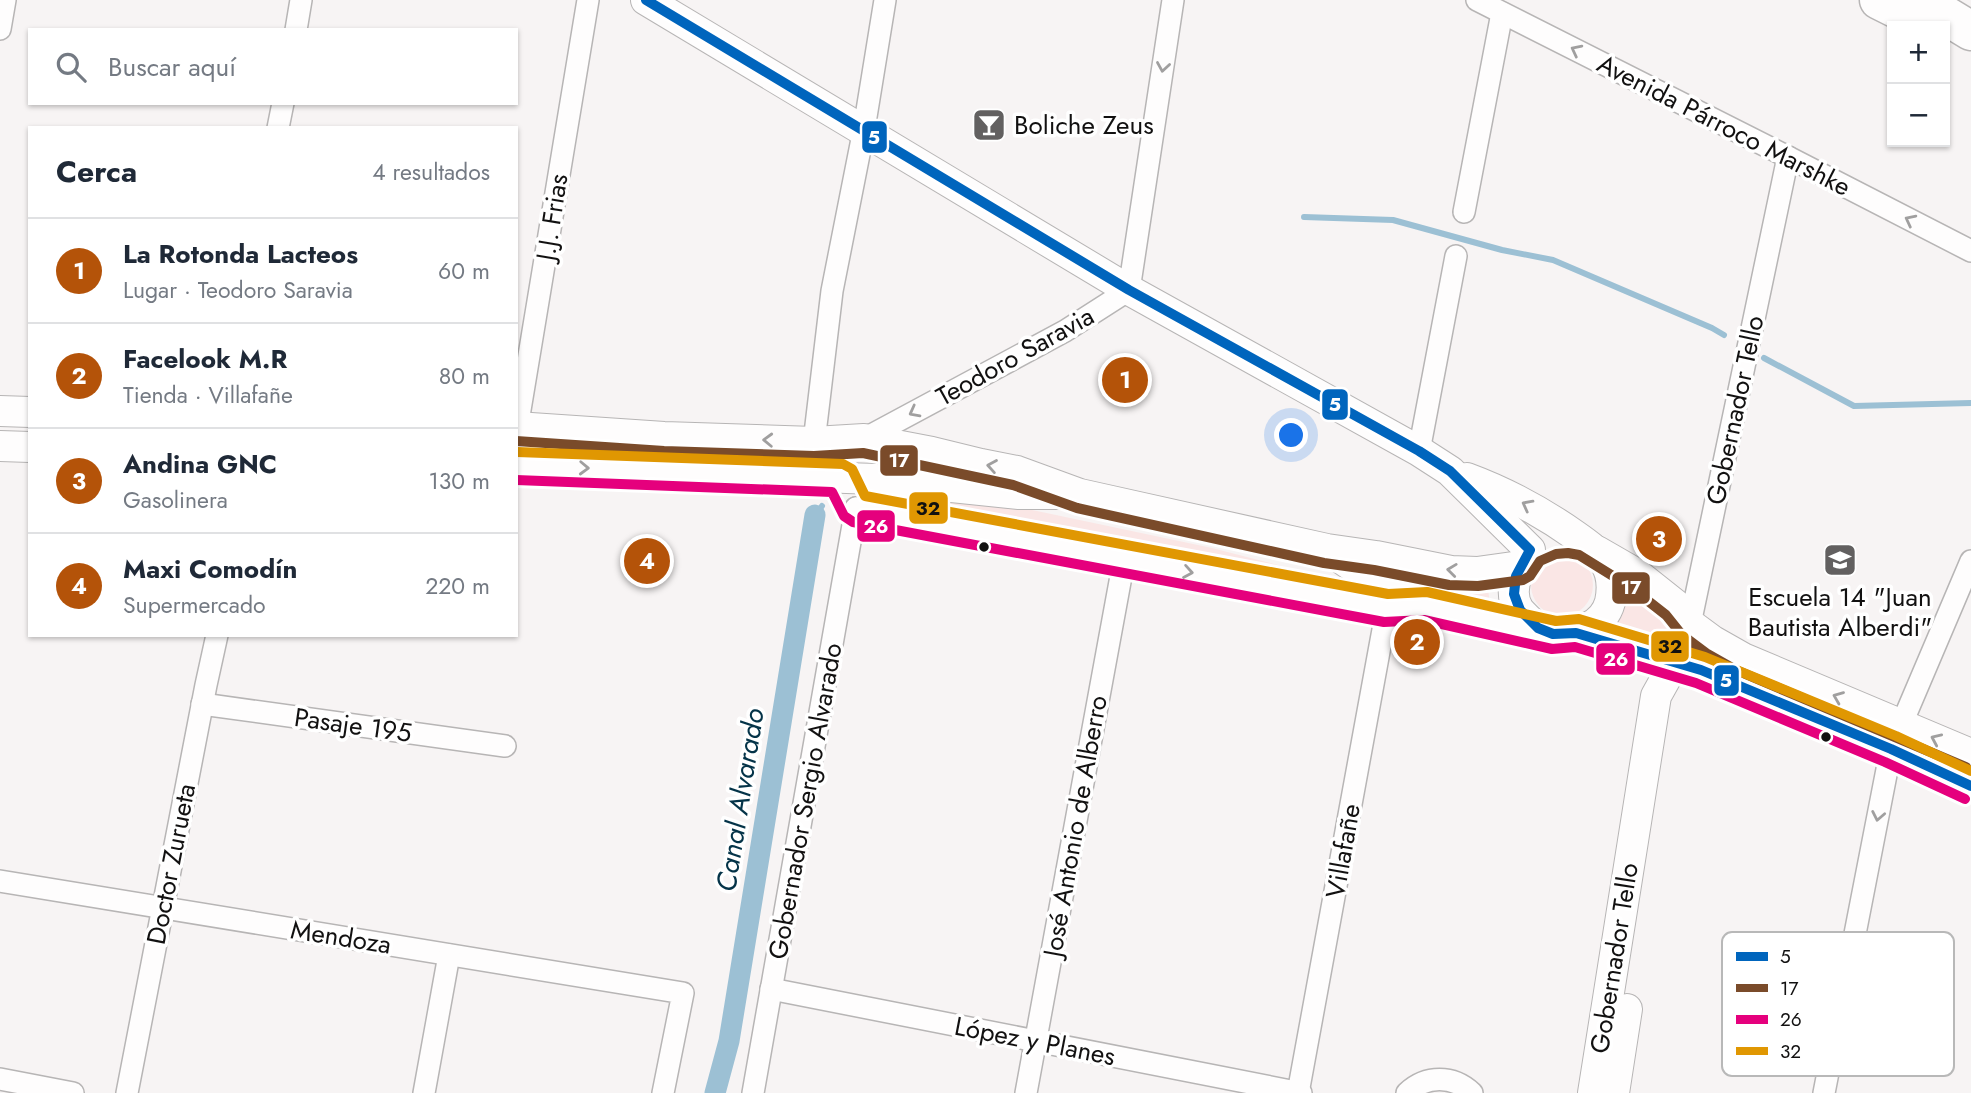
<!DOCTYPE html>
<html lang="es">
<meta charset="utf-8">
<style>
body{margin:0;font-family:Jost,sans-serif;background:#f2f2f3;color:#1f2937}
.controls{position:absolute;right:21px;top:21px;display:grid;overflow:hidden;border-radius:0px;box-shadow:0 2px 5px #0004}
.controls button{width:63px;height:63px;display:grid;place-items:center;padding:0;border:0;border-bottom:2px solid #e0e1e3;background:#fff;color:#1f2937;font:35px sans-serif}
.you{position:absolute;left:1292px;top:436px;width:24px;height:24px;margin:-18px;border:5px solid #fff;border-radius:50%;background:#1a73e8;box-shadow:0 0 0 10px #1a73e833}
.badge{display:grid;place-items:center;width:46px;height:46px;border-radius:50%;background:#b45309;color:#fff;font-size:23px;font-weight:700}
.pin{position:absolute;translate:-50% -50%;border:4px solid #fff;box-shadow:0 2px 7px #0006}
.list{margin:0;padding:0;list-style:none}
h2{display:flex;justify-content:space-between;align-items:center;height:91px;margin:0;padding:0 28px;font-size:30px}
h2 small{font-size:23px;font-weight:400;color:#747a83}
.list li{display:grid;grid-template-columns:46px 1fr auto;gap:21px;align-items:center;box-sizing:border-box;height:105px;padding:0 28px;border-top:2px solid #e0e1e3}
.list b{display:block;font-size:26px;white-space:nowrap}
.list p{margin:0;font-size:23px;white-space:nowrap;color:#747a83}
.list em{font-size:23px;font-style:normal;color:#747a83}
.icon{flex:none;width:38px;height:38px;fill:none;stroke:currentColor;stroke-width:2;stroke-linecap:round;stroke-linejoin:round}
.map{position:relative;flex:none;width:1971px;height:1093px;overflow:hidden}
.search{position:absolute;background:#fff;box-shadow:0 2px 5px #0004;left:28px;top:28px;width:490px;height:77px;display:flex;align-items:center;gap:18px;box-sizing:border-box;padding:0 24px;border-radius:0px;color:#747a83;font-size:26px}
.panel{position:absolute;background:#fff;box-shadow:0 2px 5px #0004;left:28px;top:126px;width:490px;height:511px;border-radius:0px}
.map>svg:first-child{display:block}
.green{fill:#fae6e5}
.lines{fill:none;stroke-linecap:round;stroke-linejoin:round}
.stream{stroke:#9cc0d4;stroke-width:6}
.canal{stroke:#9cc0d4;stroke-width:21}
.street-casing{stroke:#b7b5b5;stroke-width:24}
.secondary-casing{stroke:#b7b5b5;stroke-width:32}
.highway-casing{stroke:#b7b5b5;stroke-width:41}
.street{stroke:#fefdfd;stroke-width:21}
.secondary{stroke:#fefdfd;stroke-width:30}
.highway{stroke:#fefdfd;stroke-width:38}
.bus-1-casing{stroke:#fff;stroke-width:16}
.bus-2-casing{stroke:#fff;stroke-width:16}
.bus-3-casing{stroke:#fff;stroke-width:16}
.bus-4-casing{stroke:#fff;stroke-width:16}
.bus-1{stroke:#0065bd;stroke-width:10}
.bus-2{stroke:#7a4b2a;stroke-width:10}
.bus-3{stroke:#e5007d;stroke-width:10}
.bus-4{stroke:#e09702;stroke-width:10}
.oneway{stroke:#a09f9f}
.bus-dot{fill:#121111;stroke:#fff;stroke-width:2.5}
.labels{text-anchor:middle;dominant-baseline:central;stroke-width:7;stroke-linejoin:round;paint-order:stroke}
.poi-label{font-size:26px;fill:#121111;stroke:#fff;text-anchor:start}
.street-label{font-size:26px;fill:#121111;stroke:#fff}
.water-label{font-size:28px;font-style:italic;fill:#043348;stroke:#fff}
.key{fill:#fff;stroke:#b8b8b8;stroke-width:2}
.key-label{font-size:19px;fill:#121111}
.line-badge{stroke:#fff;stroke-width:2.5}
.badge-label{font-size:19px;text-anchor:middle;font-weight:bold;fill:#fff}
.pale-badge-label{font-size:19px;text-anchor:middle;font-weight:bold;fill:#111}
</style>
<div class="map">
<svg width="1971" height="1093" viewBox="0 0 1971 1093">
<rect width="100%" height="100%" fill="#f7f4f4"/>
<g class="green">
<polygon points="579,445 772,455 772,459 765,462 544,456 543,452 559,453"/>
<polygon points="884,456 1000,478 870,467 871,459"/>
<polygon points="862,489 1011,506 1037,511 1212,548 1336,580 1344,586 1114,545 1021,523 964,515 862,493"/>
<circle cx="1562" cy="585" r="31"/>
<polygon points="1391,570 1488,589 1490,604"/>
<path d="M1625,582C1644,595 1664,605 1670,628L1663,637L1648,635L1616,624L1626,603Z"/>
</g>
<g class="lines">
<g class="stream">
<polyline points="1304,217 1393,220 1502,250 1553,260 1712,328 1724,335"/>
<polyline points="1764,358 1854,406 1971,403"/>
<polyline points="815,515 822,506"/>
</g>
<polyline class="canal" points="715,1093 729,1041 815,515"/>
<defs>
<g id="street">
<polyline points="1477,0 1788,157 1971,251"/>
<polyline points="0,29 5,0"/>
<polyline points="296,30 301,0"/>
<polyline points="278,128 283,103"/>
<polyline points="1464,212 1502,13"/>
<polyline points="516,434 588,0"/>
<polyline points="864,439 1065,331 1129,290 1173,0"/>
<polyline points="814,442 832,291 864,129 885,0"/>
<polyline points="1419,451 1456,256"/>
<polyline points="856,508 1387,608 1425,606"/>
<polyline points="1690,624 1788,157"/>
<polyline points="202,704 505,746"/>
<polyline points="0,881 683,993 663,1093"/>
<polyline points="771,989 1301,1093"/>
<polyline points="0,1079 73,1093"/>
<polyline points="127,1093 206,685 217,635"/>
<polyline points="424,1093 449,955"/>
<polyline points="753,1093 856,508"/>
<polyline points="1026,1093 1124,560"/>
<polyline points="1298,1093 1387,608"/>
<path d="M1407,1093C1426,1075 1453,1075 1472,1093"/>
<polyline points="1824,1093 1891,749 1971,561"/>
</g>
<g id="secondary">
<polyline points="646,0 1129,290 1419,451 1450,471 1530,550"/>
<polyline points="0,411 30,412"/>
<polyline points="516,427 664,437 814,442 864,439 932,452 981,464 1017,471 1080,494 1327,549 1376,556 1451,571 1477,572 1520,566"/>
<polyline points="0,446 30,447"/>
<polyline points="516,466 875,479 1019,494 1059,494"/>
<polyline points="1597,551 1637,574 1676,605 1690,624 1713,641 1743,658 1971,754"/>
<path d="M1528,553C1518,569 1507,592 1519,610C1525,617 1533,624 1539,630"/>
<path d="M1336,555L1358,570L1425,606L1555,635C1578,632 1603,628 1610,602C1613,588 1612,573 1604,561C1596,550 1586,543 1576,536C1542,512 1505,492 1467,478"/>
<polyline points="1576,633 1701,670 1891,749 1971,786"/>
<polyline points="1593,1093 1656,696 1675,662 1690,624"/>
<polyline points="1614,1093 1627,1009"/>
</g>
<g id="highway">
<polyline points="1879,0 1931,26"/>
<polyline points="1920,0 1971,31"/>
</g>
</defs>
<use href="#street" class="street-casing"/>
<use href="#secondary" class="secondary-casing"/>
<use href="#highway" class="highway-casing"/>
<use href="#street" class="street"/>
<use href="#secondary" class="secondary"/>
<use href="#highway" class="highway"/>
<defs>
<polyline id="bus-1" points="646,0 1129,290 1419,451 1450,471 1530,550 1516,576 1514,594 1520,610 1538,628 1553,634 1576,633 1701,670 1891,749 1971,786"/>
<polyline id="bus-2" points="516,441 664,451 814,456 863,453 1013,485 1077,508 1324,563 1374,570 1449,585 1478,586 1523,580 1530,576 1540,561 1556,554 1568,553 1579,555 1629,586 1666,615 1682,635 1706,653 1736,670 1966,767"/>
<polyline id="bus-3" points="516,480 832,492 844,516 853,522 1384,622 1424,620 1552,649 1575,647 1696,683 1885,762 1965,799"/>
<polyline id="bus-4" points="517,452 843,464 852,469 865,496 1388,594 1427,592 1556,621 1579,619 1705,657 1896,736 1971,771"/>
</defs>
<use href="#bus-1" class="bus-1-casing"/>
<use href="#bus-2" class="bus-2-casing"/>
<use href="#bus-3" class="bus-3-casing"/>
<use href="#bus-4" class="bus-4-casing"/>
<use href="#bus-1" class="bus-1"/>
<use href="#bus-2" class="bus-2"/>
<use href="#bus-3" class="bus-3"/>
<use href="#bus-4" class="bus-4"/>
</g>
<defs><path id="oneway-chevron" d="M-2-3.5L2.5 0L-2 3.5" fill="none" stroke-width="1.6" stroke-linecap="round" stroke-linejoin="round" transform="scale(1.75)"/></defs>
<g class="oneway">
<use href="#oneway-chevron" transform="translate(1576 50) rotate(-153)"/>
<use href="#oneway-chevron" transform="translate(1163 67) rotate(99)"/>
<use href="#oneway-chevron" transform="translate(1910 220) rotate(-153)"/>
<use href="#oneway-chevron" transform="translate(914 412) rotate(152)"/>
<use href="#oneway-chevron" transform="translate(768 440) rotate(-178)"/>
<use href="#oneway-chevron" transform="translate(992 466) rotate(-170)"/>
<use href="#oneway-chevron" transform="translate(584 468) rotate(2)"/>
<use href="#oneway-chevron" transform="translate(1527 505) rotate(-152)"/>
<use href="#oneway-chevron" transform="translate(1452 570) rotate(-173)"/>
<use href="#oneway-chevron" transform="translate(1188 572) rotate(10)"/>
<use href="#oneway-chevron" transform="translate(1838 697) rotate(-158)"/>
<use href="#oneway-chevron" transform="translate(1936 739) rotate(-156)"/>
<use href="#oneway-chevron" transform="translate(1878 816) rotate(101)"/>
</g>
<defs>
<symbol id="bar-square" viewBox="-11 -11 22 22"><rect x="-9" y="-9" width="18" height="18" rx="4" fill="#626060" stroke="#fff"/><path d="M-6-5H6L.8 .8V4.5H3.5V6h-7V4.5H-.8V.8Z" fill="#fff"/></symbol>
<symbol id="school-square" viewBox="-11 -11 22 22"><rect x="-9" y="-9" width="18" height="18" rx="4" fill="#626060" stroke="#fff"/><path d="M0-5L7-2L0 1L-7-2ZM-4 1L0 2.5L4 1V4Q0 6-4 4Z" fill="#fff"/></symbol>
</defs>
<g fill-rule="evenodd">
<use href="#bar-square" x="970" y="106" width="38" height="38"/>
<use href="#school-square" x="1821" y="541" width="38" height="38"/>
</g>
<g class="bus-dot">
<circle cx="984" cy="547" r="6"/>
<circle cx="1826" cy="737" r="6"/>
</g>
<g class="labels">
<g class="poi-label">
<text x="1014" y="125">Boliche Zeus</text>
<text x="1840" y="597" text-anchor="middle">Escuela 14 "Juan<tspan x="1840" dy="30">Bautista Alberdi"</tspan></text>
</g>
<g class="street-label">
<text transform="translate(1724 125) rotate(27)">Avenida Párroco Marshke</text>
<text transform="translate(552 217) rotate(-81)">J.J. Frias</text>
<text transform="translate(1015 356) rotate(-29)">Teodoro Saravia</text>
<text transform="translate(1735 410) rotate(-78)">Gobernador Tello</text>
<text transform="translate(353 725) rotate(8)">Pasaje 195</text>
<text transform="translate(805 801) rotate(-80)">Gobernador Sergio Alvarado</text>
<text transform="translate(1075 826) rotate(-80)">José Antonio de Alberro</text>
<text transform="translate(1343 851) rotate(-80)">Villafañe</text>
<text transform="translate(171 864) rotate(-79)">Doctor Zurueta</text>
<text transform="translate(341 937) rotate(9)">Mendoza</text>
<text transform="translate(1614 958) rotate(-81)">Gobernador Tello</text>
<text transform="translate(1035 1041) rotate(11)">López y Planes</text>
</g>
<g class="water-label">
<text transform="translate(740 800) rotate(-81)">Canal Alvarado</text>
</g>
</g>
<rect x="1722" y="932" width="232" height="144" rx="10" class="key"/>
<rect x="1736" y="952" width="32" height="9" fill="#0065bd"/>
<rect x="1736" y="984" width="32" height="8" fill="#7a4b2a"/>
<rect x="1736" y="1015" width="32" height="9" fill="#e5007d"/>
<rect x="1736" y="1047" width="32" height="8" fill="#e09702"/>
<g class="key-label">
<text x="1780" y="963">5</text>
<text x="1780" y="995">17</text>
<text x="1780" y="1026">26</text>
<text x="1780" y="1058">32</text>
</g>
<g class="line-badge">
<rect x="861" y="120" width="27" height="34" rx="7" fill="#0065bd"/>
<rect x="1321" y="388" width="28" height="33" rx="7" fill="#0065bd"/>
<rect x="879" y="444" width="40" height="33" rx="7" fill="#7a4b2a"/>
<rect x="908" y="491" width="41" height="34" rx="7" fill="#e09702"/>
<rect x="856" y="509" width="40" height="34" rx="7" fill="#e5007d"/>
<rect x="1611" y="571" width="40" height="34" rx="7" fill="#7a4b2a"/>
<rect x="1650" y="630" width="40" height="33" rx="7" fill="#e09702"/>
<rect x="1595" y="642" width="41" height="34" rx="7" fill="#e5007d"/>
<rect x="1713" y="664" width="27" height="33" rx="7" fill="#0065bd"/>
</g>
<g class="badge-label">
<text x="874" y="144">5</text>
<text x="1335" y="411">5</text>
<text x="899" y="467">17</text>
<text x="876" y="533">26</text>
<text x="1631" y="594">17</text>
<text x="1616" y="666">26</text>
<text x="1726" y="687">5</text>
</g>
<g class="pale-badge-label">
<text x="928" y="515">32</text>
<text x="1670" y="653">32</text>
</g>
</svg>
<div class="controls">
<button>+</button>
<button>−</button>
</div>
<div class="you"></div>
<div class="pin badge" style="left:1125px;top:380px">1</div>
<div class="pin badge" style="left:1417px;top:642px">2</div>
<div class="pin badge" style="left:1659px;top:539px">3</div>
<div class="pin badge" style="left:647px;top:561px">4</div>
<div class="search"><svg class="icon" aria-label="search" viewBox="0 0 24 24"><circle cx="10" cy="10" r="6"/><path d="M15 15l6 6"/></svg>Buscar aquí</div>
<section class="panel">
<h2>Cerca<small>4 resultados</small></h2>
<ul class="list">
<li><span class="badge">1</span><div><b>La Rotonda Lacteos</b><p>Lugar · Teodoro Saravia</p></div><em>60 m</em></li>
<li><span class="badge">2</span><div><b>Facelook M.R</b><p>Tienda · Villafañe</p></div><em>80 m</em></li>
<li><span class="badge">3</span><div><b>Andina GNC</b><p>Gasolinera</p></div><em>130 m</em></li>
<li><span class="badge">4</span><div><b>Maxi Comodín</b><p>Supermercado</p></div><em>220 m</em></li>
</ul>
</section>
</div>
